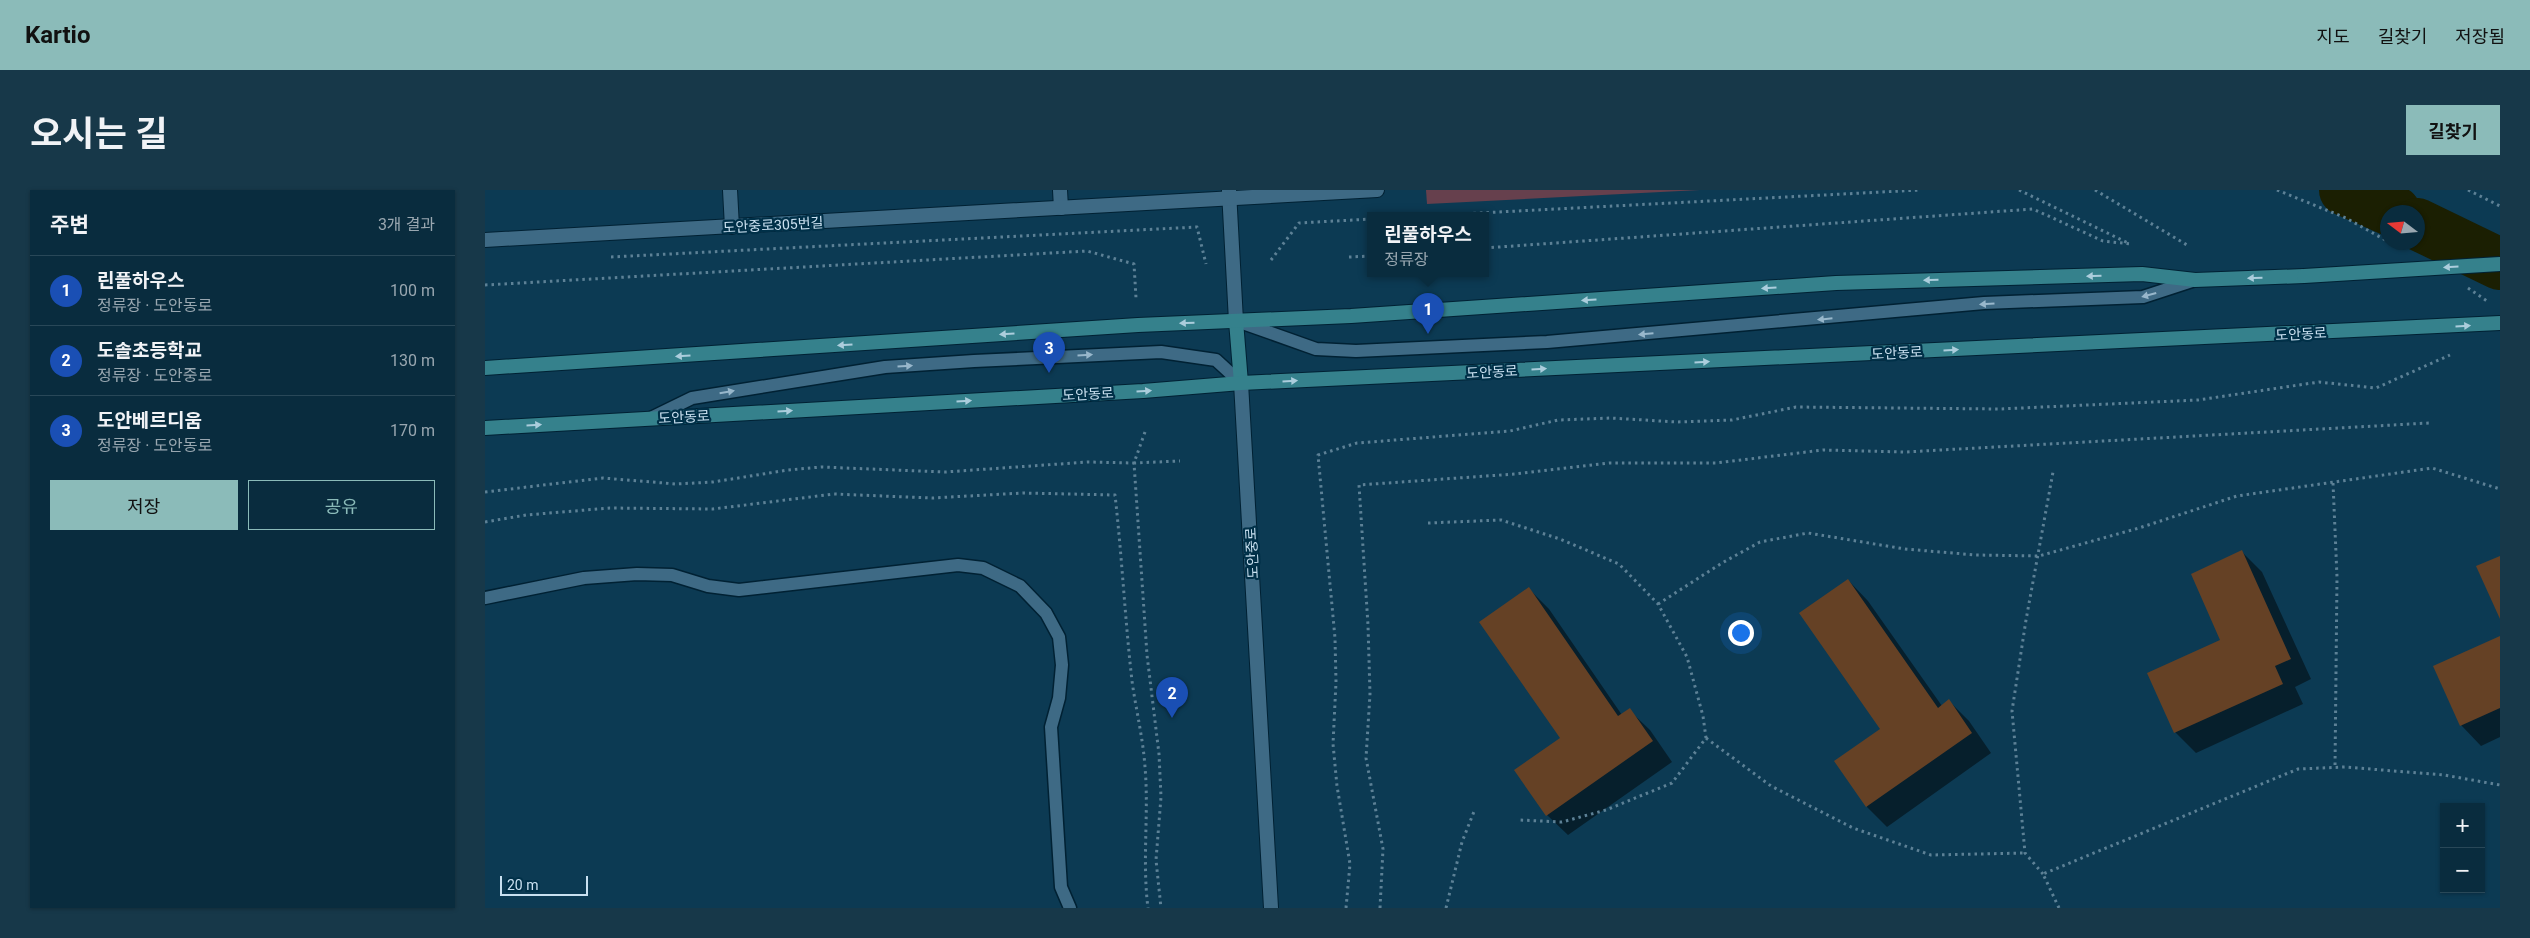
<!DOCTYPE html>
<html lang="ko">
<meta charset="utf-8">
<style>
body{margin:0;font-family:Roboto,"Noto Sans KR",sans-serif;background:#173849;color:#f1f3f6}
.controls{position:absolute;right:15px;bottom:15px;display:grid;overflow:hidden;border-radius:0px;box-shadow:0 1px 4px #0004}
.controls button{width:45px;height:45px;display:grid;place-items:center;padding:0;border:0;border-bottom:1px solid #294858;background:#092c3e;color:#f1f3f6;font:25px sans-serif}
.compass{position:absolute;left:1895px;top:15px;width:45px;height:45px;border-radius:50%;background:#092c3e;box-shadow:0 1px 4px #0004;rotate:286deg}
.scale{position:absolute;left:15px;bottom:12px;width:88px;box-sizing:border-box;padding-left:5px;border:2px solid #c9e0f0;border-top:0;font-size:14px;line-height:18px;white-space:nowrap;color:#c9e0f0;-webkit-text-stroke:4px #003048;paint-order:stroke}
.you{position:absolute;left:1255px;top:442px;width:18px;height:18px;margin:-12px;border:4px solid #fff;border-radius:50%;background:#1a73e8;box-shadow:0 0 0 8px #1a73e833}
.badge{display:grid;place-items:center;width:32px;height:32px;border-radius:50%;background:#8bbbb9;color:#fff;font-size:16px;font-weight:700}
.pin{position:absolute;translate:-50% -41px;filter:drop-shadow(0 1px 2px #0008)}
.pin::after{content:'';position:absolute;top:26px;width:18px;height:15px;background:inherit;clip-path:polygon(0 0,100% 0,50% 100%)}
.popup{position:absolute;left:882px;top:22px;width:122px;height:65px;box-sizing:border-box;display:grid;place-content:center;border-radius:0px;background:#092c3e;filter:drop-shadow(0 1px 4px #0005);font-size:16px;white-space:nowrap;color:#99a7b0}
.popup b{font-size:19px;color:#f1f3f6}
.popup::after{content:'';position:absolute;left:50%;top:100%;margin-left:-10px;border:10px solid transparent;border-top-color:#092c3e}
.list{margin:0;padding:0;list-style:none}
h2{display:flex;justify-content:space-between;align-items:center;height:65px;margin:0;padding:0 20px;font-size:21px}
h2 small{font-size:16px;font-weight:400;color:#99a7b0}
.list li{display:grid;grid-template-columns:32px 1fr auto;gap:15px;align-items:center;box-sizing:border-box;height:70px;padding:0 20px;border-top:1px solid #294858}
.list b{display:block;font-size:19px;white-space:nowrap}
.list p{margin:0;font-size:16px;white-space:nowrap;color:#99a7b0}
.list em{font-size:16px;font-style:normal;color:#99a7b0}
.actions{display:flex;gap:10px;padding:15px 20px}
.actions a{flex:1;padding:11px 0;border:1px solid #8bbbb9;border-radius:0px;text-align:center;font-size:18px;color:#8bbbb9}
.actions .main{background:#8bbbb9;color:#111}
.map{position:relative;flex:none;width:2015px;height:718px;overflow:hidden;border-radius:0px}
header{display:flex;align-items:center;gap:30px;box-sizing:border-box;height:70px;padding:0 25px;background:#8bbbb9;color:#111}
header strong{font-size:24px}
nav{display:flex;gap:28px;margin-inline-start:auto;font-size:18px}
.intro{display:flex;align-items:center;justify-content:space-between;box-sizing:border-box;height:120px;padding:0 30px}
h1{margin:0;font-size:35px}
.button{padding:12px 22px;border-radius:0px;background:#8bbbb9;color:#111;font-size:18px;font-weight:700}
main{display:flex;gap:30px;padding:0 30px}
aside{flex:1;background:#092c3e;border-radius:0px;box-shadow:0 1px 4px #0004}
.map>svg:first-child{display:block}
.green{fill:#66404d}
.shadow{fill:#0007}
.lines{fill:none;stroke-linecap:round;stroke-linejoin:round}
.river{stroke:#1b1f02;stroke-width:52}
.building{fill:#654125}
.service-casing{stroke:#002133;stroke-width:15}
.minor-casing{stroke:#002133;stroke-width:16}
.tertiary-casing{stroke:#002133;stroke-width:16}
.secondary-casing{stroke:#002133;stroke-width:16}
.path{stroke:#5d8196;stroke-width:3;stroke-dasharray:2.5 4;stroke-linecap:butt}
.service{stroke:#3e6a85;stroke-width:12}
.minor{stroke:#3e6a85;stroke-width:14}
.tertiary{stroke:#3e6a85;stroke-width:14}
.secondary{stroke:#35818c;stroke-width:14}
.secondary-bridge-casing{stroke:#002133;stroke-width:16;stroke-linecap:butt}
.secondary-bridge{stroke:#35818c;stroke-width:14}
.oneway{fill:#abcddc}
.oneway2{fill:#98b7cb}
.labels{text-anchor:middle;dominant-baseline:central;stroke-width:4.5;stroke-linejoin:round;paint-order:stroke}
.street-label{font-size:14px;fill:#c9e0f0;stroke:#003048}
</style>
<header>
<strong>Kartio</strong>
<nav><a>지도</a><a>길찾기</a><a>저장됨</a></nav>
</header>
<div class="intro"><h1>오시는 길</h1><a class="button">길찾기</a></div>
<main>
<aside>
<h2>주변<small>3개 결과</small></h2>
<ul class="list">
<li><span class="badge" style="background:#1a4fb4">1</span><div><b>린풀하우스</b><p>정류장 · 도안동로</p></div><em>100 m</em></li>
<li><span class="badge" style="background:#1a4fb4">2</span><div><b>도솔초등학교</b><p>정류장 · 도안중로</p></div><em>130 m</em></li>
<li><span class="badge" style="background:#1a4fb4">3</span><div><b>도안베르디움</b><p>정류장 · 도안동로</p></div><em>170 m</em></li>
</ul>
<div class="actions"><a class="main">저장</a><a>공유</a></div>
</aside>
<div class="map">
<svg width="2015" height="718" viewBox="0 0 2015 718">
<rect width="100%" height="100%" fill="#0c3a53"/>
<polygon class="green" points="941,0 1215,0 942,14"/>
<g class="shadow">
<polygon points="1757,362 1777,382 1826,489 1810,497 1818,514 1711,563 1690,542 1737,451"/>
<polygon points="1363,390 1383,411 1457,516 1464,511 1484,531 1506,563 1402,637 1382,617 1396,539"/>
<polygon points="1044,399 1064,419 1137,525 1144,520 1165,540 1187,572 1083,645 1062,625 1077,548"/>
<polygon points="2015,447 2015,547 1996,556 1976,535"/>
</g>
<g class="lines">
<g class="river">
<polyline points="1860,0 1910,22"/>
<polyline points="1932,34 2015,74"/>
</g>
</g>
<g class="building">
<polygon points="1757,360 1806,469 1790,476 1798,494 1689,543 1662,483 1735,450 1706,384"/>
<polygon points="2015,366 2015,429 1991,376"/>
<polygon points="1363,389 1453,518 1464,509 1487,543 1381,617 1349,571 1395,539 1314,423"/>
<polygon points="1044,397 1133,526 1145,518 1168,551 1061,626 1029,580 1075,548 994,432"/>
<polygon points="2015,446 2015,518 1975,536 1948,476"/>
</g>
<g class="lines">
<defs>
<g id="service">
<polyline points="752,131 831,159 871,161 1062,152 1499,113 1658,107 1710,90"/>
<polyline points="166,228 207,208 400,177 489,171 676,162 731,170 756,193"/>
<polyline points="0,408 99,388 152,384 187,385 223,396 254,400 473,375 498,378 535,396 561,423 574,447 577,475 574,508 566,537 576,697 585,718"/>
</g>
<g id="minor">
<polyline points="245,0 247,37"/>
<polyline points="575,0 576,18"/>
<polyline points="744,1 751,131"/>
<polyline points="0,50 892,0"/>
</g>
<polyline id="tertiary" points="756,193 786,718"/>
<g id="secondary">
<polyline points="751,131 756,193"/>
<polyline points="0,178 653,135 866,126 1351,93 1657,84 1710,90 1819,86"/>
<polyline points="0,238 658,201 756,193 2015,133"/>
</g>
</defs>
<use href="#service" class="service-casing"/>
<use href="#minor" class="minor-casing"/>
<use href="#tertiary" class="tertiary-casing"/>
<use href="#secondary" class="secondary-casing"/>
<g class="path">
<polyline points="1534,0 1643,53"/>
<polyline points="1610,0 1702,55"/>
<polyline points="1792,0 1861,28 1902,51"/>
<polyline points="1983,0 2015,16"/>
<polyline points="956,25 1435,0"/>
<polyline points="1905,52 1915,58"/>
<polyline points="1000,58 1548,19 1618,51 1646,54"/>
<polyline points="126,67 712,37 721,74"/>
<polyline points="864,67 886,66"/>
<polyline points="786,70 814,33 886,29"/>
<polyline points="0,95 602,61 649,74 651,108"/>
<polyline points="1983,98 2002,111"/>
<polyline points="660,242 649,273 695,271"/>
<polyline points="1848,293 1852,387 1850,577"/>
<polyline points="0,302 118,288 191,294 228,292 303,280 336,277 460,282 603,272 649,273 662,465 674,564 676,607 671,670 676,718"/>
<path d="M0,332L41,325L125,318L228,319L349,304L447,308L538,303L630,305C637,367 640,429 647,491C651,520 658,548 660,577C664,624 657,671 663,718"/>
<polyline points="943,333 1016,330 1075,349 1134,374 1173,414 1202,467 1218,526 1221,548 1187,593 1121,620 1077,632 1035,630"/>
<polyline points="1173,414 1237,373 1275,352 1323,343 1420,359 1491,365 1554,366 1654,338 1752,306 1947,278 2015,299"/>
<polyline points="1221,548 1286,596 1368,638 1446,665 1540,663"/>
<polyline points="1558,684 1540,663 1527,521 1541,430 1568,282"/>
<polyline points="861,718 865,674 852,596 848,554 851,492 850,448 833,265 872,253 1025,241 1073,230 1126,228 1192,232 1247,230 1311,217 1514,219 1713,210 1834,192 1891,198 1965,165"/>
<polyline points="895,718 898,659 881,568 885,504 883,435 874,295 1030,284 1124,273 1231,273 1338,260 1420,262 1944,233"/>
<polyline points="961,718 977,652 990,619"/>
<polyline points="1574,718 1558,684 1813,579 1860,577 1959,585 2015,595"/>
</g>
<use href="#service" class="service"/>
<use href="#minor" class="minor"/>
<use href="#tertiary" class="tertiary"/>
<use href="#secondary" class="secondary"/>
<defs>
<polyline id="secondary-bridge" points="1819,86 2015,74"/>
</defs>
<use href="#secondary-bridge" class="secondary-bridge-casing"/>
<use href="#secondary-bridge" class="secondary-bridge"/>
</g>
<defs><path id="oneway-solid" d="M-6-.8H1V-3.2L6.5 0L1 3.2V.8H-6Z" transform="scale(1.25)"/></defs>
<g class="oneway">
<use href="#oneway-solid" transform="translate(1966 77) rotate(177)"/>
<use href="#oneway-solid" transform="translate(1609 86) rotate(178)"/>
<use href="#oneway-solid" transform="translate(1770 88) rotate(178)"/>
<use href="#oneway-solid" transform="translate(1446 90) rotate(178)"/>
<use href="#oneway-solid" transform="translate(1284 98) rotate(176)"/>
<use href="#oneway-solid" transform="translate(1104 110) rotate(176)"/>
<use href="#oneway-solid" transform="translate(702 133) rotate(178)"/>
<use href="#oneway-solid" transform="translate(1978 136) rotate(-3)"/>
<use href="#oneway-solid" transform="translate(522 144) rotate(176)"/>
<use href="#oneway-solid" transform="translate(360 155) rotate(176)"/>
<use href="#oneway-solid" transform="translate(1466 160) rotate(-3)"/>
<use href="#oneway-solid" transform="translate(198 166) rotate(176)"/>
<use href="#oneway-solid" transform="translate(1217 172) rotate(-3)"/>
<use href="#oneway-solid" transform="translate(1054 179) rotate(-3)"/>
<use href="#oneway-solid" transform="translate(805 191) rotate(-3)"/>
<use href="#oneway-solid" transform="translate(659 201) rotate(-4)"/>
<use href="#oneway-solid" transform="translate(479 211) rotate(-3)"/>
<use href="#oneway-solid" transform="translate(300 221) rotate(-3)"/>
<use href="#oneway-solid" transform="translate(49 235) rotate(-3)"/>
</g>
<g class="oneway2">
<use href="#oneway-solid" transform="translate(1664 105) rotate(165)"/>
<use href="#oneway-solid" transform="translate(1502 114) rotate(176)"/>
<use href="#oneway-solid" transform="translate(1340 129) rotate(174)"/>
<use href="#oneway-solid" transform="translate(1161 144) rotate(175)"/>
<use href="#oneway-solid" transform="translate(600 165) rotate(-3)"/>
<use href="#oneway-solid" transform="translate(420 176) rotate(-4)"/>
<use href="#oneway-solid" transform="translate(242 202) rotate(-10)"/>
</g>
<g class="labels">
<g class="street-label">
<text transform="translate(288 35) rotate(-3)">도안중로305번길</text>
<text transform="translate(1816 144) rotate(-3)">도안동로</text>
<text transform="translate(1412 163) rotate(-3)">도안동로</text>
<text transform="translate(1007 182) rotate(-3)">도안동로</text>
<text transform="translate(603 204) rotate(-3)">도안동로</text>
<text transform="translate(199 227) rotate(-3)">도안동로</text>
<text transform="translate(767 363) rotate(-93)">도안중로</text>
</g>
</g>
</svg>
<div class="controls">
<button>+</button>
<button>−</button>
</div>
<svg class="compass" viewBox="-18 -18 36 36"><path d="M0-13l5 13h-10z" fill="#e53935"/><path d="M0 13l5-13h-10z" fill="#99a7b0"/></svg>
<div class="scale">20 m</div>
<div class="you"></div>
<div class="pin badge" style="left:943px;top:144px;background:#1a4fb4">1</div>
<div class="popup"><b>린풀하우스</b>정류장</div>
<div class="pin badge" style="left:687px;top:528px;background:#1a4fb4">2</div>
<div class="pin badge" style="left:564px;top:183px;background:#1a4fb4">3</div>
</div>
</main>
